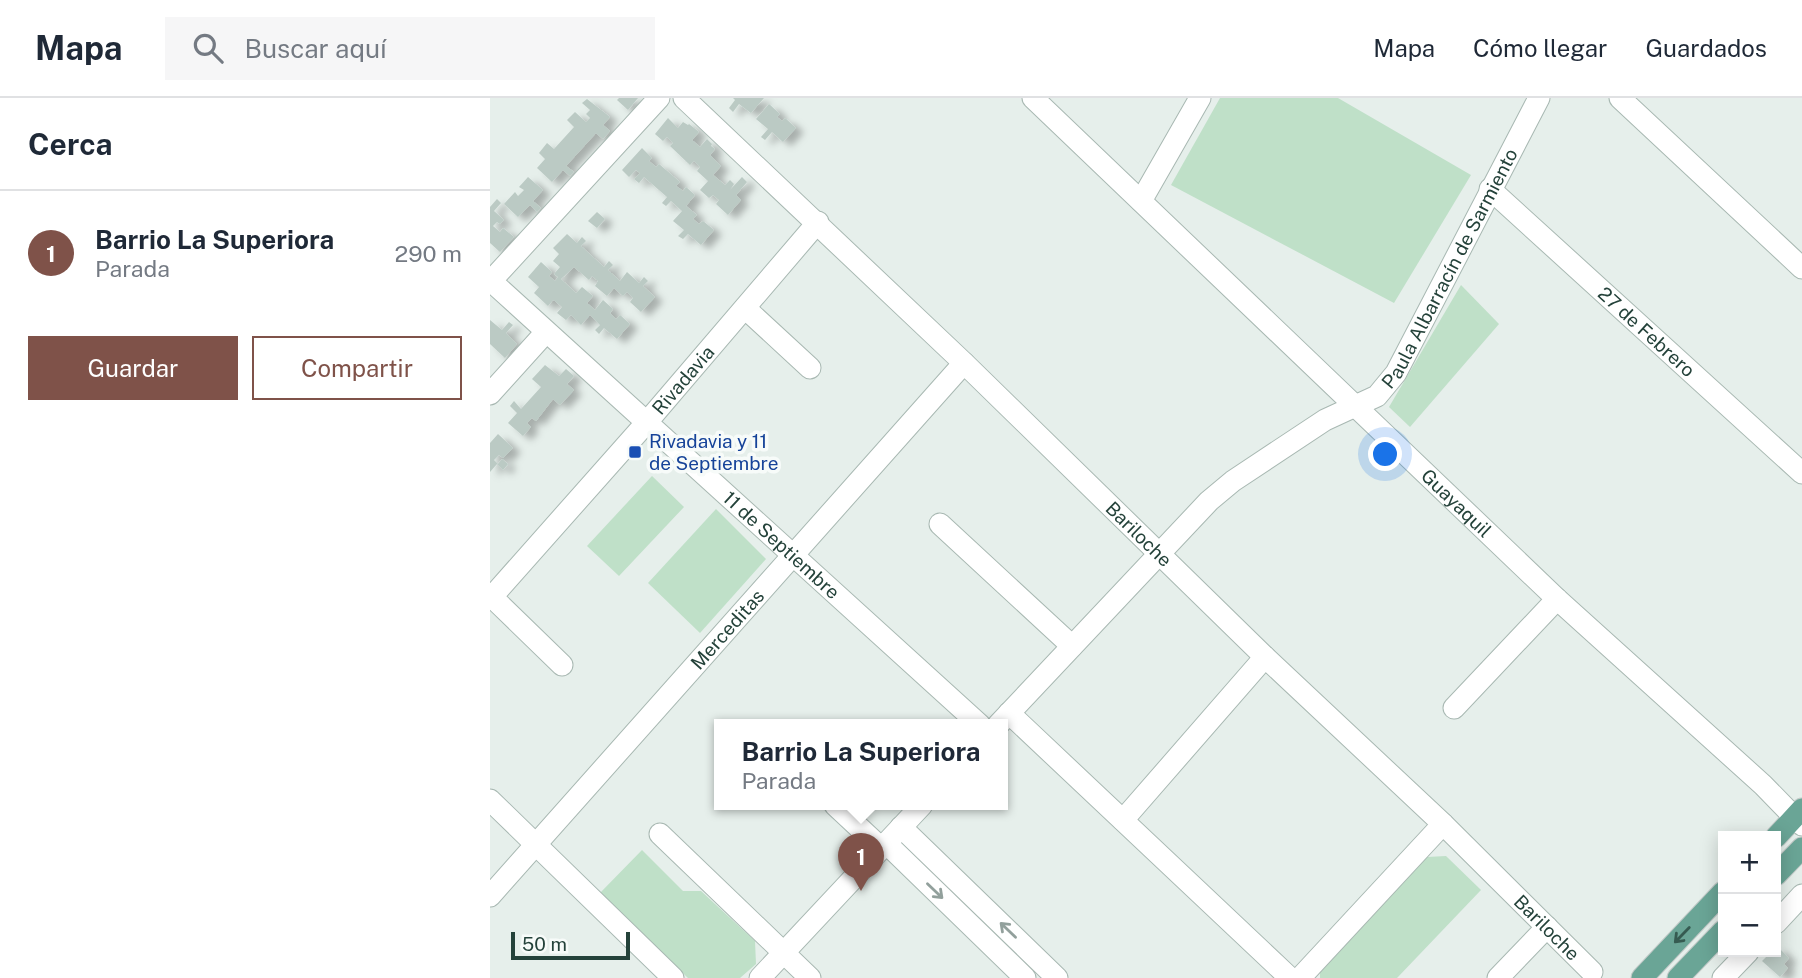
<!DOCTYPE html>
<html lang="es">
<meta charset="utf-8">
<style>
body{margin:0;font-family:"Public Sans",sans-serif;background:#f6f6f7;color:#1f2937}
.controls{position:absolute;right:21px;bottom:21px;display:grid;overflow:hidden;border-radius:0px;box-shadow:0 4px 18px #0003}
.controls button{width:63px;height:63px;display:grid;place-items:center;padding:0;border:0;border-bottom:2px solid #e0e1e3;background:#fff;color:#1f2937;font:35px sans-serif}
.scale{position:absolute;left:21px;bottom:18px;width:119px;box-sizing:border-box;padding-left:7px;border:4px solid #24423a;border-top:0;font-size:19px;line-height:24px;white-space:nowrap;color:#24423a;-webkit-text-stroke:5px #f7fbf9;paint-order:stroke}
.you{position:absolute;left:896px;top:357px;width:24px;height:24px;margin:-18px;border:5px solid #fff;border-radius:50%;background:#1a73e8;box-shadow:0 0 0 10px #1a73e833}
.badge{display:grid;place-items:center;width:46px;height:46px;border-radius:50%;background:#7f5249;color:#fff;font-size:23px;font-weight:700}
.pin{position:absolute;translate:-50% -58px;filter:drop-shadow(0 2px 4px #0008)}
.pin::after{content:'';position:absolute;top:37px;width:24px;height:21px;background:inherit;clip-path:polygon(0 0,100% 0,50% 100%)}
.popup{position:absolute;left:224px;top:621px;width:294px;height:91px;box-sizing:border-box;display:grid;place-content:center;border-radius:0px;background:#fff;filter:drop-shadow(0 2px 5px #0005);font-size:23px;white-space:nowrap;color:#747a83}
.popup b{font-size:26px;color:#1f2937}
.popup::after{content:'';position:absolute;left:50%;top:100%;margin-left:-14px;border:14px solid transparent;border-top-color:#fff}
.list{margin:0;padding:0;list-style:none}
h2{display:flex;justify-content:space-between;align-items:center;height:91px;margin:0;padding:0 28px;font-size:30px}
h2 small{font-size:23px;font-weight:400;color:#747a83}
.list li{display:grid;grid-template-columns:46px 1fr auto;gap:21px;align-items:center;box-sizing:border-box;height:126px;padding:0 28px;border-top:2px solid #e0e1e3}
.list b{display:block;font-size:26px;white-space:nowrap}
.list p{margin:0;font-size:23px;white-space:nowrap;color:#747a83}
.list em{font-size:23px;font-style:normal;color:#747a83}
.actions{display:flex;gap:14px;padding:21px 28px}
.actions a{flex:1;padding:16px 0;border:2px solid #7f5249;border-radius:0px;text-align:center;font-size:24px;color:#7f5249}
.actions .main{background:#7f5249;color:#fff}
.icon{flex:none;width:38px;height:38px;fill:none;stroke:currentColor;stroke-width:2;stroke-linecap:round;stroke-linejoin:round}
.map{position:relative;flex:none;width:1312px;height:880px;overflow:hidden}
header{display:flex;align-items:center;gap:42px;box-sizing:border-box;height:98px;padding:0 35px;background:#fff;border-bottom:2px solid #e0e1e3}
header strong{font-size:33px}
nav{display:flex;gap:38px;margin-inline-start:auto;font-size:24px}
.search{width:490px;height:63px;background:#f6f6f7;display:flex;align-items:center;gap:18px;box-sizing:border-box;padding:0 24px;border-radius:0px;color:#747a83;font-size:26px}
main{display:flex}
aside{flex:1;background:#fff}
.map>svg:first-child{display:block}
.green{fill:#bfe0c8}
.building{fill:#bbcac4;filter:url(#shadow)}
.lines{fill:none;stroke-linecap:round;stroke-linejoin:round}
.minor-casing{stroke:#a8b8b2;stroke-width:23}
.major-casing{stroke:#c2cac8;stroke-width:23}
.minor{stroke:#fff;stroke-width:21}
.major{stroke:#6aa596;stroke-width:21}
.oneway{stroke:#92a09c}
.oneway2{stroke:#365b51}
.transit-dot{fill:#1a4fb4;stroke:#f7fbf9;stroke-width:2.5}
.labels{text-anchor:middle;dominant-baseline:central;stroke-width:7;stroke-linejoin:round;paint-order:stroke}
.street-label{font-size:19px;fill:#24423a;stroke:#f7fbf9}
.transit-label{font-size:19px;fill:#164399;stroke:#f7fbf9;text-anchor:start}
</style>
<header>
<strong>Mapa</strong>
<div class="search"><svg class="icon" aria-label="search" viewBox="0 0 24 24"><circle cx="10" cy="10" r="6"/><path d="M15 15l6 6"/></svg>Buscar aquí</div>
<nav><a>Mapa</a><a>Cómo llegar</a><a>Guardados</a></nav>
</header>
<main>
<aside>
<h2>Cerca<small></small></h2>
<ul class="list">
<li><span class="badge">1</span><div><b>Barrio La Superiora</b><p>Parada</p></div><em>290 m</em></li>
</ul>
<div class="actions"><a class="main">Guardar</a><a>Compartir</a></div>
</aside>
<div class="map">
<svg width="1312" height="880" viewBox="0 0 1312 880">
<defs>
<filter id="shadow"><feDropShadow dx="8" dy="4.5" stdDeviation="3.5" flood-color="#0004"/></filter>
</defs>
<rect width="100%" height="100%" fill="#e6efeb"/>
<g class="green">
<polygon points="730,0 848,0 981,77 904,205 681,87"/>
<polygon points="971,187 1009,226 920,329 899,309"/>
<polygon points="162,378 194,409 129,478 97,448"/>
<polygon points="226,411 276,461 210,535 158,485"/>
<polygon points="152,752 193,793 211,793 265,843 266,866 250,880 198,880 111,798 111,794"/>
<polygon points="956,758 991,792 907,880 830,880 830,873 937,759"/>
</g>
<g class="building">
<polygon points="129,0 148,0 138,12 127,2"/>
<polygon points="243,0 274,0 261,15 249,6 243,14 239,10 245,2"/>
<polygon points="97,1 120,19 113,27 120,33 113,41 106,35 76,68 84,74 80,78 73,72 62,84 47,70 55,61 49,55 57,45 64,51 84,29 77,22 85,14 96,24 100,20 96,16 100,12 92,5"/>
<polygon points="279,6 290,16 287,19 292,23 295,20 306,30 293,44 282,34 275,42 271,39 278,31 266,21"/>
<polygon points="178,20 188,30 193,24 198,27 199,26 209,34 202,42 210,49 217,41 222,46 221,48 225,51 220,57 231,68 223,77 235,87 240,82 244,86 240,92 252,79 257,84 246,97 251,102 238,117 226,106 229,102 223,97 219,100 210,92 218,83 207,73 210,69 204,63 200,67 180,48 183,45 177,39 173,43 165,36"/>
<polygon points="152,50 162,60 159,63 166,69 169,66 190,84 186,88 193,93 196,89 205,97 196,108 207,117 203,121 209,126 213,123 224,132 211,147 198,136 193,141 188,138 194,132 183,123 192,113 181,103 176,108 172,105 177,99 154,79 149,85 144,81 150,75 146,72 139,79 132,72"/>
<polygon points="38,79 53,92 43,103 51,110 47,114 40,107 28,119 14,106 25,94 28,98 34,92 29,89"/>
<polygon points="7,101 11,105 4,113 14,122 10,126 7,124 3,128 10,134 13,130 24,139 10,154 0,145 0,109"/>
<polygon points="107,114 115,121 107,130 98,123"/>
<polygon points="77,136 87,145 92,139 96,143 91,148 114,169 119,163 123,167 118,172 130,183 137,174 149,185 154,179 158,183 153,188 165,199 151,214 140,204 143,200 137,194 133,198 124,190 117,198 105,188 108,183 102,178 99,182 84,169 71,181 86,195 92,189 103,198 97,205 105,212 113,202 123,211 120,215 126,221 130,217 140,226 127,241 114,230 109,236 105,232 110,227 100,217 91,227 81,217 76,222 67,215 72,209 65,203 63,202 58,208 44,195 49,189 38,179 51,164 62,174 59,178 65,183 68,179 64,176 70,169 63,163 69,156 63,150"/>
<polygon points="0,222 12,232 19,224 23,227 16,235 27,246 15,260 0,246"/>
<polygon points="55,267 69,278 76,271 84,278 77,286 84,292 70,307 63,301 46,323 42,320 37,325 41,329 33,338 18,325 27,315 20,308 24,303 31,311 51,289 42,281"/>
<polygon points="8,336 23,350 13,360 9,357 4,362 8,366 12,361 18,366 13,372 7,366 0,374 0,345"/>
<polygon points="1286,847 1299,860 1294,866 1298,870 1290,879 1272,863 1281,854 1286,854"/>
</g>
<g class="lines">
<defs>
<g id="minor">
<path id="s1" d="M194,0L474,265L775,559L953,726L1102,874"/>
<path id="s2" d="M543,0L1067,501L1273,687L1312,727"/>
<polyline points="1130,0 1312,170"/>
<path id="s3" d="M1000,91L1312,375"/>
<polyline points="651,103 710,0"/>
<path id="s4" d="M0,182L490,627"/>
<polyline points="1,183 169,0"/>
<polyline points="255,210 320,270"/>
<polyline points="0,296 56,234"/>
<polyline points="450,426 582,548"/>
<polyline points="2,499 72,567"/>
<path id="s5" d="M0,501L157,324L328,124"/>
<polyline points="964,610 1067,501"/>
<polyline points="519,615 800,880"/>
<path id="s6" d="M508,627L719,403L743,383L835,322L887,298L906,275L1049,0"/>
<polyline points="0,702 183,880"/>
<polyline points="345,707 391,750"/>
<polyline points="633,722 775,559"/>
<polyline points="411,729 567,880"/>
<polyline points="170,736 320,880"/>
<polyline points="396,745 535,880"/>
<path id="s7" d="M0,798L474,265"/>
<polyline points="1286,825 1312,797"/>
<polyline points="270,880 432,707"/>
<polyline points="810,880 953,726"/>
<polyline points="1008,880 1057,829"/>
<polyline points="1233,880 1258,854"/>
</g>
<g id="major">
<polyline points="1286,739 1312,711"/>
<polyline points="1286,777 1312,750"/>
<polyline points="1152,880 1233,794"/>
<polyline points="1188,880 1233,833"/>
</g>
</defs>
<use href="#minor" class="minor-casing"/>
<use href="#major" class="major-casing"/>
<use href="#minor" class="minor"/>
<use href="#major" class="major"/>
</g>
<defs><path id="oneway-shaft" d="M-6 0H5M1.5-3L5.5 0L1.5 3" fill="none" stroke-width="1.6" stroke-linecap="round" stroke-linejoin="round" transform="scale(1.75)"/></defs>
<g class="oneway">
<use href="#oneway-shaft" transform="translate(445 793) rotate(44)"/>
<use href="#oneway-shaft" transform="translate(518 832) rotate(-136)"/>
</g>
<use class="oneway2" href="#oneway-shaft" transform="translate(1192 837) rotate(134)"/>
<rect class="transit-dot" x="138" y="347" width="14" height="14" rx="3.5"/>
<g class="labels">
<g class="street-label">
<text stroke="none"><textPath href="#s6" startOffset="654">Paula Albarracín de Sarmiento</textPath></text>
<text stroke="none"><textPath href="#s3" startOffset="212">27 de Febrero</textPath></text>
<text stroke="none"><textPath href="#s5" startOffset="292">Rivadavia</textPath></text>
<text stroke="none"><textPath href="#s2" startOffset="586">Guayaquil</textPath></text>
<text stroke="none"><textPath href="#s1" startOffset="630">Bariloche</textPath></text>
<text stroke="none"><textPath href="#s4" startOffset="394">11 de Septiembre</textPath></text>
<text stroke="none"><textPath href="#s7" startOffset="357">Merceditas</textPath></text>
<text stroke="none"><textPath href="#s1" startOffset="1197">Bariloche</textPath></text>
</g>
<g class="transit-label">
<text x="159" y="343">Rivadavia y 11<tspan x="159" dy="22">de Septiembre</tspan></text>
</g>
</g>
</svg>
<div class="controls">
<button>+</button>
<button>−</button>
</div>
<div class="scale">50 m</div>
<div class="you"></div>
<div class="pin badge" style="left:371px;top:793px">1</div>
<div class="popup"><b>Barrio La Superiora</b>Parada</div>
</div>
</main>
